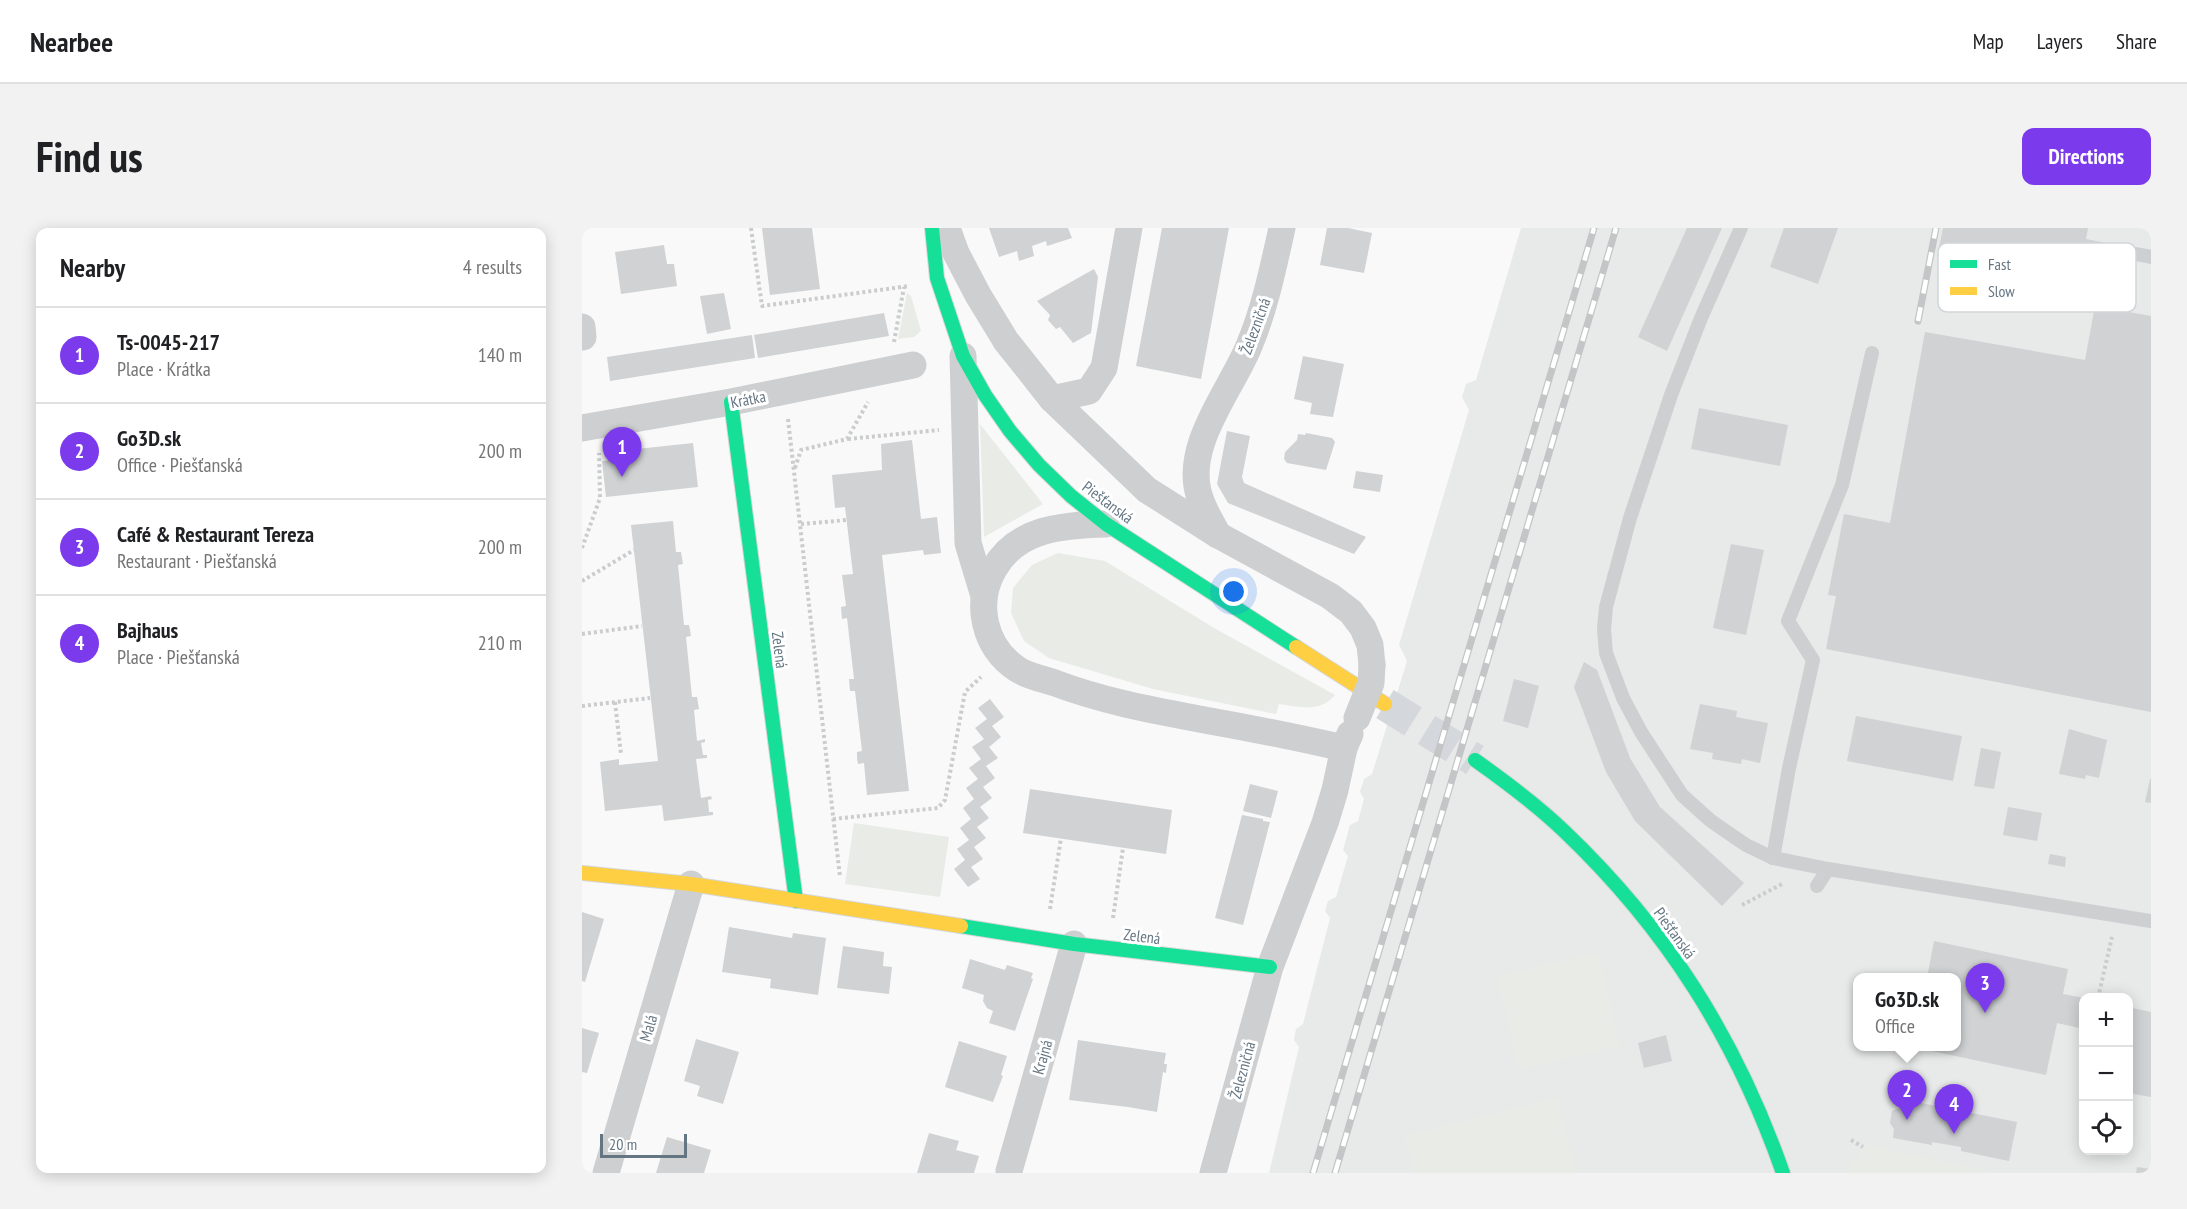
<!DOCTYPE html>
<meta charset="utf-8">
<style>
body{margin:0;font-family:"PT Sans Narrow",sans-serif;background:#f2f2f2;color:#202124}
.controls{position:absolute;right:18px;bottom:18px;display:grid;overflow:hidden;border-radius:12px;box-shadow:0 3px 15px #0003}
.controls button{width:54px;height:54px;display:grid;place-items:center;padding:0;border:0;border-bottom:2px solid #e0e0e0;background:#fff;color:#202124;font:30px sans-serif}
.scale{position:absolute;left:18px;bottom:15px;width:87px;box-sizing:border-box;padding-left:6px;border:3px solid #657683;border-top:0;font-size:16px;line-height:21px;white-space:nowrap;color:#657683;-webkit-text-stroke:4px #fff;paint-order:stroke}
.you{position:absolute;left:652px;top:364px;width:21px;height:21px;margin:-15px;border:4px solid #fff;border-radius:50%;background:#1a73e8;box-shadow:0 0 0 9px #1a73e833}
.badge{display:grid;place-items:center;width:39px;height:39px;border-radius:50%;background:#7c3aed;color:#fff;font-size:20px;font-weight:700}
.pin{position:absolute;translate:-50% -50px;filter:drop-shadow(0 2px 3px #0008)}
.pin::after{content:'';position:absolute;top:32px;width:21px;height:18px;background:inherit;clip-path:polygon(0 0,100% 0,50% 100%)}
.popup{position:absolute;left:1271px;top:745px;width:108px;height:78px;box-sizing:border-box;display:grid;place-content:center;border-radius:12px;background:#fff;filter:drop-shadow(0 2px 4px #0005);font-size:20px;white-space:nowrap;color:#757577}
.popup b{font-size:22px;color:#202124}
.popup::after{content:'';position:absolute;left:50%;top:100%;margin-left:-12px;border:12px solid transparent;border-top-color:#fff}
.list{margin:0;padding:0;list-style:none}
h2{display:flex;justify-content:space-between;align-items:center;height:78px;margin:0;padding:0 24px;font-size:26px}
h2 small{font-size:20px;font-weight:400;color:#757577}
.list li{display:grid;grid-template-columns:39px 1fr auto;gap:18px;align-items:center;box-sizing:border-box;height:96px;padding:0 24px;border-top:2px solid #e0e0e0}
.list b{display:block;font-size:22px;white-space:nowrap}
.list p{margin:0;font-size:20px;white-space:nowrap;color:#757577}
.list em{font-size:20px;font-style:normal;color:#757577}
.icon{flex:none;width:33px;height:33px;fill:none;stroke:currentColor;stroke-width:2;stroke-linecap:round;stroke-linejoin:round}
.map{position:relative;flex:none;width:1569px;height:945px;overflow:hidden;border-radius:12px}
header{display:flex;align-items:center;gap:36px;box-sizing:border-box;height:84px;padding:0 30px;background:#fff;border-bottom:2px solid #e0e0e0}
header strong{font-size:28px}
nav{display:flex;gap:33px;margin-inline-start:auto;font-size:21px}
.intro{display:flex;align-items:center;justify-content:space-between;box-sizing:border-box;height:144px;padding:0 36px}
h1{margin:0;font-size:42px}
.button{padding:15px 27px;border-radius:12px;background:#7c3aed;color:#fff;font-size:21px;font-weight:700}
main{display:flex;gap:36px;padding:0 36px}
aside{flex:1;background:#fff;border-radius:12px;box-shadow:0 3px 15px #0003}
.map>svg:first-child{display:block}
.built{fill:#e8e9e9;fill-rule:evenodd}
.green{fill:#e8ebe6}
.building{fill:#d0d2d3}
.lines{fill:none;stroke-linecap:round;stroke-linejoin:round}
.secondary-tunnel{stroke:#d4d8dc;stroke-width:33;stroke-dasharray:33 16;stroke-linecap:butt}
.fast-casing{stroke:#d5d6d7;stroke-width:16}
.slow-casing{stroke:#d5d6d7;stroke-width:16}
.path{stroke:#cbcccd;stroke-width:4;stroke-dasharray:3 3;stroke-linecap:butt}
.lane{stroke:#cecfd0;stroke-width:14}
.street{stroke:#cecfd0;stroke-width:27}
.fast{stroke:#16e098;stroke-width:14}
.slow{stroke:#ffcf43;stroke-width:14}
.rail-casing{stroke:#c3c5c6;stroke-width:7}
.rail{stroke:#fff;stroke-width:4.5;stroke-dasharray:14;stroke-linecap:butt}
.street-bridge{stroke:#cecfd0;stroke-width:27}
.labels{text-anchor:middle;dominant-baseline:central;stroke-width:6;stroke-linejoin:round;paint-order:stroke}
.street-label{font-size:16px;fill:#657683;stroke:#fff}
.key{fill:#fff;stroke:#d1d6da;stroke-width:1.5}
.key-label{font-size:16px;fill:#657683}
</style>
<header>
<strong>Nearbee</strong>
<nav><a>Map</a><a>Layers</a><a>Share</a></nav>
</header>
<div class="intro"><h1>Find us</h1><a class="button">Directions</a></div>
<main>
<aside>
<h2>Nearby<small>4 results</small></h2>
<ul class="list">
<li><span class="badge">1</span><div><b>Ts-0045-217</b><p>Place · Krátka</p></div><em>140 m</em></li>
<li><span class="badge">2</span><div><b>Go3D.sk</b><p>Office · Piešťanská</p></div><em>200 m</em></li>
<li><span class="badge">3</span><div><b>Café &amp; Restaurant Tereza</b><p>Restaurant · Piešťanská</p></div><em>200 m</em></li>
<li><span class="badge">4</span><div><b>Bajhaus</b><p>Place · Piešťanská</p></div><em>210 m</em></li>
</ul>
</aside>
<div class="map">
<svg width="1569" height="945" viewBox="0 0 1569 945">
<rect width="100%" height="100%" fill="#f9f9f9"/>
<path class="built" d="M939,0H1569V945H687L717,819L712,812L714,801L721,796L748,690L743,683L746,673L754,669L766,628L761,622L768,597L776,593L782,571L778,564L782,551L790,546L825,433L817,417L887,182L880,169L884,156L894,152ZM1276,750H1374V818H1276ZM1502,770H1546V922H1502Z"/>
<g class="green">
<polygon points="325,65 329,68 339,103 332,109 316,111"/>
<polygon points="398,196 461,276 402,309"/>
<path d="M476,325L523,333L632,400L753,467C738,485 718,479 697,476L694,486L571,461L467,430L442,413L429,385L431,360L450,337Z"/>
<polygon points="272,595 367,609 358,669 263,656"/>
<polygon points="1016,724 1038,818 937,842 915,749"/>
<polygon points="975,870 994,945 832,945 823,908"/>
<polygon points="1282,916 1415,945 1265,945"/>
</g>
<g class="building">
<polygon points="180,0 230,0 238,61 188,67"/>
<polygon points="407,0 486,0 490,10 465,18 464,13 450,18 452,28 437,33 435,23 417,29"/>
<polygon points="580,0 647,0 619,151 554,138"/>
<polygon points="745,0 766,0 790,5 782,45 738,37"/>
<polygon points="1105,0 1140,0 1085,123 1056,109"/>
<polygon points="1202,0 1256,0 1236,56 1188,39"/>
<polygon points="1361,0 1506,0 1504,11 1545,19 1539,51 1531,57 1517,63 1355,30"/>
<polygon points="82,17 85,36 92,36 95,58 39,66 33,24"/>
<polygon points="512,41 516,49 509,105 491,115 478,99 474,101 466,92 468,87 455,73"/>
<polygon points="142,65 149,101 125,106 118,68"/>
<polygon points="1513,78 1569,88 1569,484 1244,421 1254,368 1246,367 1262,286 1308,295 1343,104 1503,132"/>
<polygon points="302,85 307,108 176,130 172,107"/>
<polygon points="170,107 173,130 28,153 25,129"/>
<polygon points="721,128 762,136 751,189 728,186 730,175 712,171"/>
<polygon points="1117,180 1206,197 1198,238 1109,221"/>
<polygon points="645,203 668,208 660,249 662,255 784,309 772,326 646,275 635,256"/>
<polygon points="724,205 750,210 753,214 744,242 705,235 702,231 703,224 715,212 716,206 723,207"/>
<polygon points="330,212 339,291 355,289 359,325 342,327 341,322 300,327 327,563 285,567 282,535 276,536 275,530 275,524 280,523 273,463 268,463 267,451 272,451 265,390 260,391 259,379 264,378 260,347 271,346 263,279 253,280 250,247 300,242 299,216"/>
<polygon points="111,215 116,259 24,269 20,233 56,230 55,221"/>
<polygon points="774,243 801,247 798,264 771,260"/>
<polygon points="91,293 94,324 99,324 101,336 96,337 102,397 107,397 108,402 109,408 104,409 110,469 115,469 117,481 112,482 115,513 123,511 123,514 119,515 121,527 125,527 125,530 114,531 119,570 129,568 130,571 126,572 127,584 131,584 131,587 82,593 80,577 23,583 18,534 37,531 37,537 76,533 49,297"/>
<polygon points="1149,316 1182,322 1164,407 1131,400"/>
<polygon points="1002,434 1015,442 1048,530 1078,579 1162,655 1140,678 1053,593 1024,544 992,459"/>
<polygon points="932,451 957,458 946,500 921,493"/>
<polygon points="408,471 422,489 410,498 419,509 407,519 416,530 404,538 413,550 401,559 410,570 398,579 407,590 395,599 404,610 392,619 401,631 389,639 398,651 386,659 372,641 383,632 375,621 387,612 378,600 389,591 381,580 392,571 384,560 396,551 387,540 399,531 390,519 402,511 393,500 405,491 396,480"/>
<polygon points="1118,476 1155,483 1154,489 1186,495 1178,535 1160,531 1159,536 1130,531 1131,525 1108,521"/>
<polygon points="1274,488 1380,508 1371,553 1265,533"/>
<polygon points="1487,501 1525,512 1517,550 1504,547 1503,551 1477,546"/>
<polygon points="1399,520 1419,524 1412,561 1392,558"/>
<polygon points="1568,551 1569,551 1569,575 1563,574"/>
<polygon points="668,556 696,563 689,590 661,583"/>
<polygon points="448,561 590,582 584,626 441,605"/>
<polygon points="1426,579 1460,585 1455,613 1421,607"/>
<polygon points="660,587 681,591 681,593 688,594 661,697 633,690"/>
<polygon points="1468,626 1484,629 1483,639 1466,636"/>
<polygon points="0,684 22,691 3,754 0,753"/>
<polygon points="147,699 210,710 211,705 244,710 236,767 188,760 189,751 140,744"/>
<polygon points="1352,713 1486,741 1481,766 1502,770 1502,801 1475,795 1464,847 1335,820 1374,818 1374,750 1345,750"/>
<polygon points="261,718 302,724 301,738 310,739 307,766 255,760"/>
<polygon points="388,731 423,742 425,737 451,745 449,750 451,751 433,803 407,795 411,783 405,780 401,773 402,767 380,760"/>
<polygon points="1546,779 1569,784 1569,869 1546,865"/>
<polygon points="0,800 17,805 5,845 0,844"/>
<polygon points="1084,807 1090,833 1062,840 1056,815"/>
<polygon points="114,811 157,824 141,876 115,868 118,858 102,853"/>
<polygon points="496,812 584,825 582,836 585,836 584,845 581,844 575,884 546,879 487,872"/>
<polygon points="377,813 425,828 419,847 421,848 411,874 363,859"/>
<polygon points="1319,871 1435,894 1427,933 1379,923 1379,919 1350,914 1350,917 1311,910 1312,901 1308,895 1310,883 1317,880"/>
<polygon points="347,905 377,913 374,922 397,928 392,945 335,945"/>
<polygon points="85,909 129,922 122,945 74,945"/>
<polygon points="1555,939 1569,941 1569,945 1554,945"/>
</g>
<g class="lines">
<polyline class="secondary-tunnel" points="803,476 893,532"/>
<defs>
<g id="fast">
<polyline points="350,0 355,50 381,128 403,167 428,203 457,237 489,268 524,296 714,419"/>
<polyline points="149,174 214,673"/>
<path d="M893,532C924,554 955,577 982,603C1085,701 1154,811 1201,945"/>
<polyline points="379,698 492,716 688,739"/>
</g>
<g id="slow">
<polyline points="714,419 803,476"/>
<polyline points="0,645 109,656 379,698"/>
</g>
</defs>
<use href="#fast" class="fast-casing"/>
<use href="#slow" class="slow-casing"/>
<g class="path">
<polyline points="169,0 180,78 327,58"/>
<polyline points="312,114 322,59"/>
<polyline points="206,191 258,649"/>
<polyline points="266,211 357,202"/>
<polyline points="213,240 219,222 265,211 286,174"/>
<polyline points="219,296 265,292"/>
<polyline points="0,320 18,270 17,225"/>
<polyline points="0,353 52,322"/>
<polyline points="0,406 60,398"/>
<polyline points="33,474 39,526"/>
<polyline points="0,478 68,470"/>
<polyline points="251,591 356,580 363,572 383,464 399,449"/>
<polyline points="1160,677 1202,655"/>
<polyline points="468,681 479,610"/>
<polyline points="531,690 541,620"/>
<polyline points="1516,770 1530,709"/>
<polyline points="1269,912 1281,919"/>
</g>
<g class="lane">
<polyline points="1159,0 1119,90 1089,167 1048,290 1024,379 1022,401 1024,425 1041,470 1059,504 1100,567 1129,593 1164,617 1191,630 1246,641 1569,693"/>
<polyline points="1554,26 1569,29"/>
<polyline points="1191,630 1207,540 1231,432 1206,393 1260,257 1290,125"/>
<polyline points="1235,658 1246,641"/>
</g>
<g class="street">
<polyline points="365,0 374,25 396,67 424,113 470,171 565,262 636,307 748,368 769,384 781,400 788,417 790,437"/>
<polyline points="0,99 1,109"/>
<polyline points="381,128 386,315 402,368"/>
<polyline points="470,171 507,163 522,140 547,0"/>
<polyline points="0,200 149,174 331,137"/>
<path d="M524,296C481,297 435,300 412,341C392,375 402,419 435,441C445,448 461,451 473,455C523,474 576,483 628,493C673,501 717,510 762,520"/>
<path d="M636,307C630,295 622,283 618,270C600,219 648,164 667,118C683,80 691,40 700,0"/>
<polyline points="427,943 492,716"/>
<polyline points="24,945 109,656"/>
<polyline points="631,945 688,739 743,595 753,562 762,520 768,506"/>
</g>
<use href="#fast" class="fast"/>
<use href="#slow" class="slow"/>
<defs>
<g id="rail">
<polyline points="1336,93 1354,0"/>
<polyline points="731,945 1012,0"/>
<polyline points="753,945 1034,0"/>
</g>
</defs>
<use href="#rail" class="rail-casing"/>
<use href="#rail" class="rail"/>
<polyline class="street-bridge" points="775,490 789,455 790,437"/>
</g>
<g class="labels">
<g class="street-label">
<text transform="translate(673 98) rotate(-70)">Železničná</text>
<text transform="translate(166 171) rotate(-11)">Krátka</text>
<text transform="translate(526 274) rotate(37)">Piešťanská</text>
<text transform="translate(198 422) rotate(83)">Zelená</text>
<text transform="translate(1093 705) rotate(54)">Piešťanská</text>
<text transform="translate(560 708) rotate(7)">Zelená</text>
<text transform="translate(66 800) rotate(-74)">Malá</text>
<text transform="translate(460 829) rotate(-74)">Krajná</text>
<text transform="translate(660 842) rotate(-75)">Železničná</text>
</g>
</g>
<rect x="1356" y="15" width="198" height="69" rx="9" class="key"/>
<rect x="1368" y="32" width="27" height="8" fill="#16e098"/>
<rect x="1368" y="59" width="27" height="8" fill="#ffcf43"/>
<g class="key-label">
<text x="1406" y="42">Fast</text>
<text x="1406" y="69">Slow</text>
</g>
</svg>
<div class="controls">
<button>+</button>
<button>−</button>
<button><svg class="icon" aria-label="locate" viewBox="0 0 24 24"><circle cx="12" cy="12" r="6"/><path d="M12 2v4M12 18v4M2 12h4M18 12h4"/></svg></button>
</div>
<div class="scale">20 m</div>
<div class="you"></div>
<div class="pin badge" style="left:40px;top:249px">1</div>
<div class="pin badge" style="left:1325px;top:892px">2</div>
<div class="popup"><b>Go3D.sk</b>Office</div>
<div class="pin badge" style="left:1403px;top:785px">3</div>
<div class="pin badge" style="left:1372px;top:906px">4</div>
</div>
</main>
